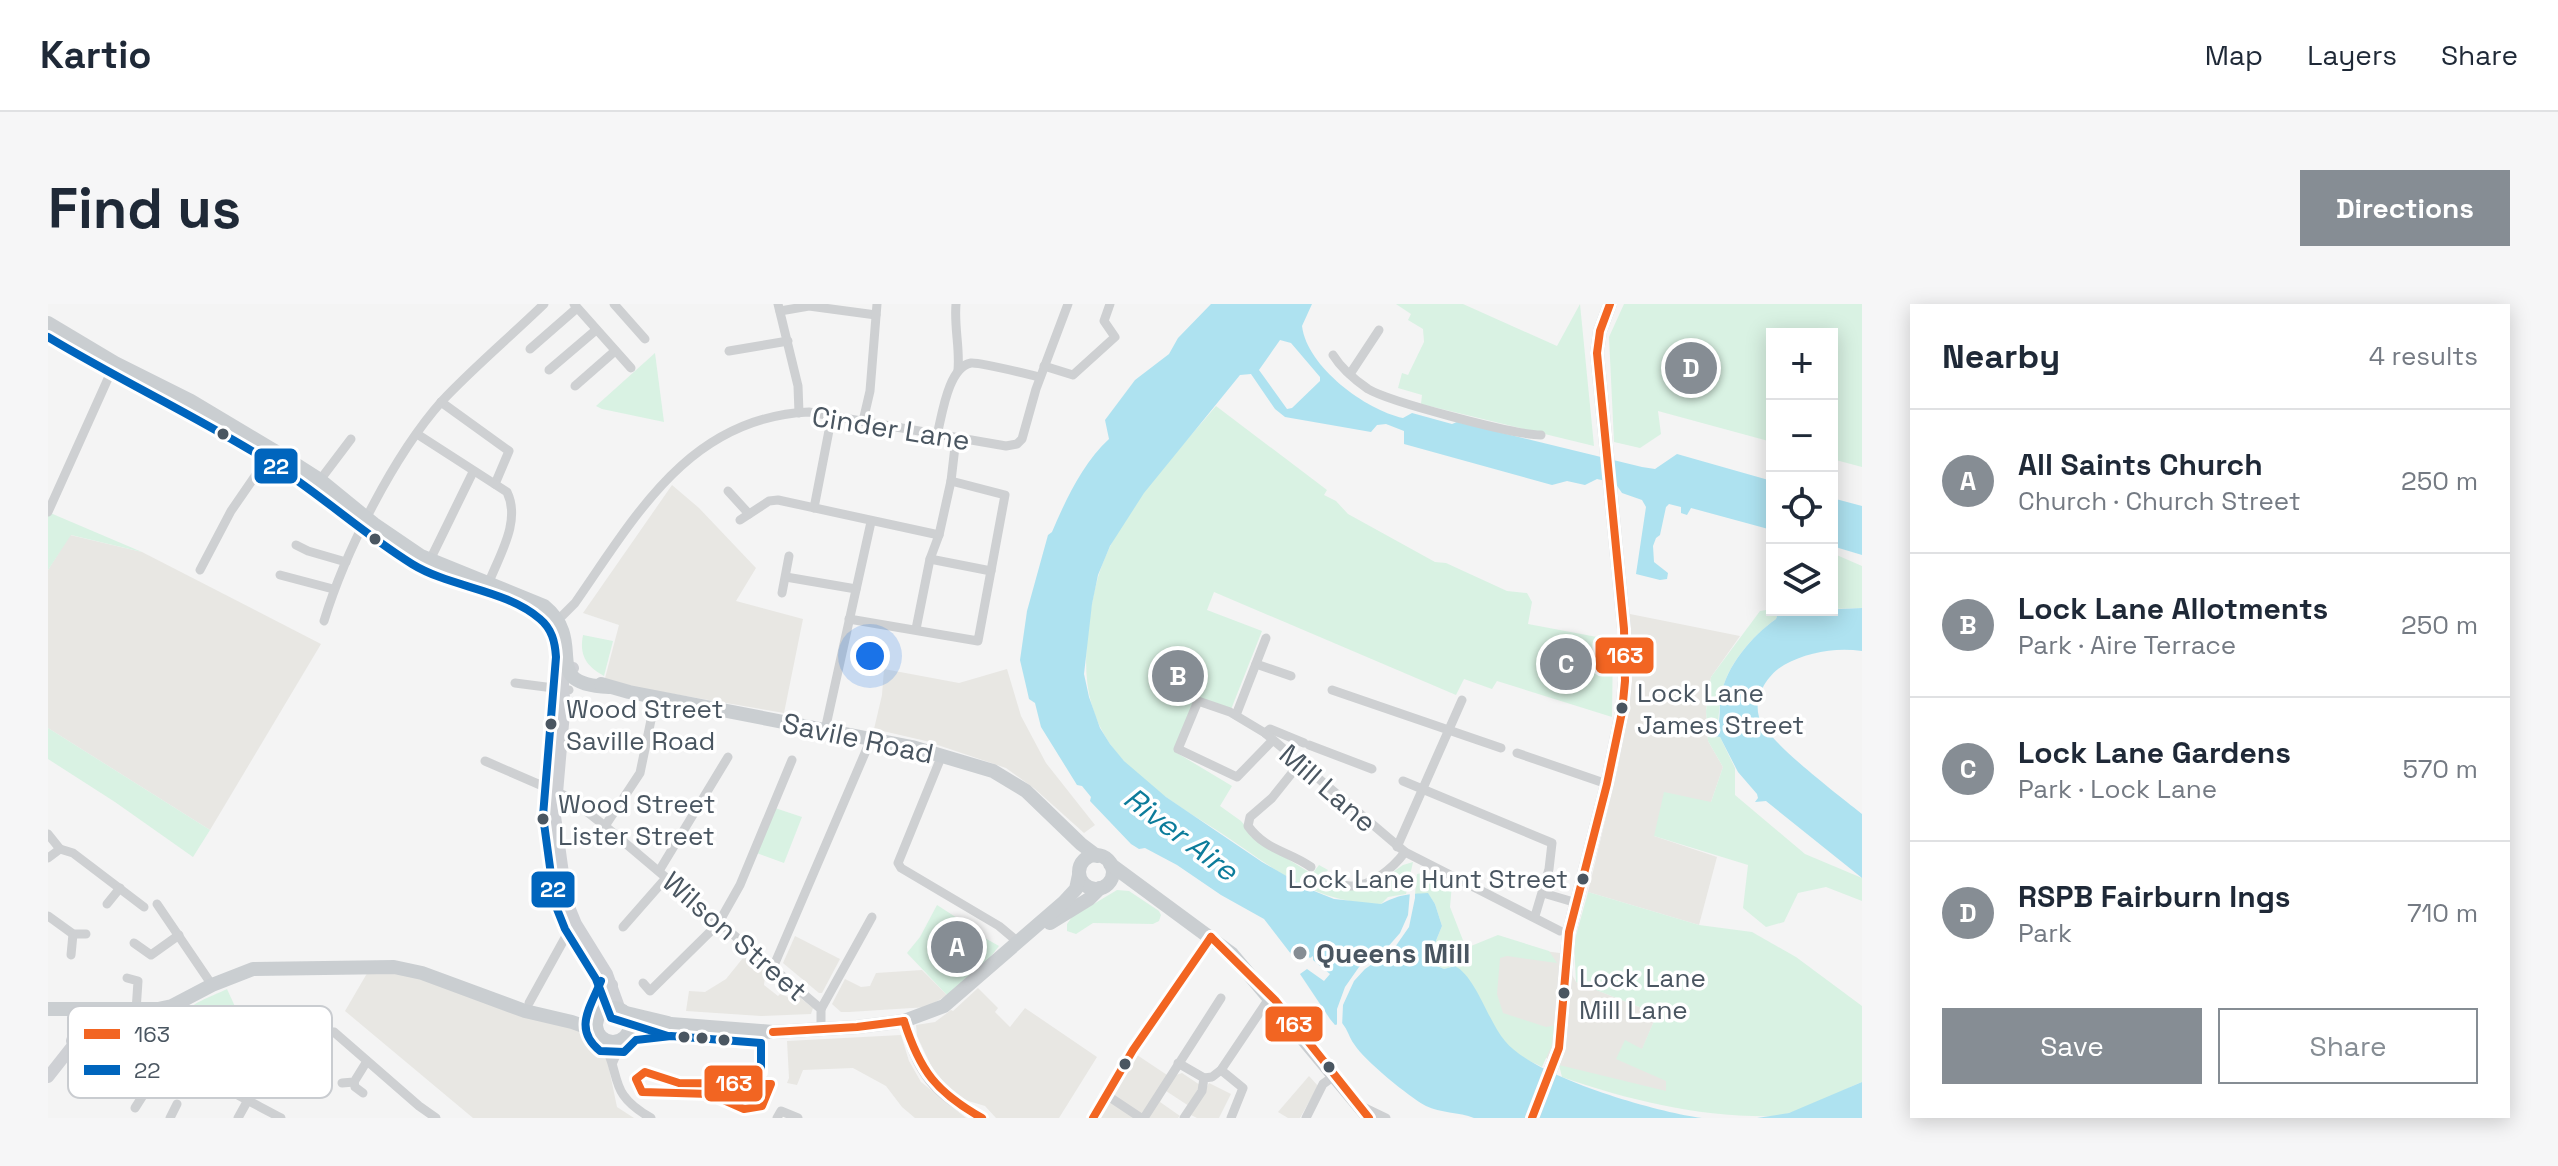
<!DOCTYPE html>
<meta charset="utf-8">
<style>
body{margin:0;font-family:"Space Grotesk",sans-serif;background:#f6f6f7;color:#1f2937}
.controls{position:absolute;right:24px;top:24px;display:grid;overflow:hidden;border-radius:0px;box-shadow:0 4px 20px #0003}
.controls button{width:72px;height:72px;display:grid;place-items:center;padding:0;border:0;border-bottom:2px solid #e0e1e3;background:#fff;color:#1f2937;font:40px sans-serif}
.you{position:absolute;left:822px;top:352px;width:28px;height:28px;margin:-20px;border:6px solid #fff;border-radius:50%;background:#1a73e8;box-shadow:0 0 0 12px #1a73e833}
.badge{display:grid;place-items:center;width:52px;height:52px;border-radius:50%;background:#868d94;color:#fff;font-size:26px;font-weight:700}
.pin{position:absolute;translate:-50% -50%;border:4px solid #fff;box-shadow:0 2px 8px #0006}
.list{margin:0;padding:0;list-style:none}
h2{display:flex;justify-content:space-between;align-items:center;height:104px;margin:0;padding:0 32px;font-size:34px}
h2 small{font-size:26px;font-weight:400;color:#747a83}
.list li{display:grid;grid-template-columns:52px 1fr auto;gap:24px;align-items:center;box-sizing:border-box;height:144px;padding:0 32px;border-top:2px solid #e0e1e3}
.list b{display:block;font-size:30px;white-space:nowrap}
.list p{margin:0;font-size:26px;white-space:nowrap;color:#747a83}
.list em{font-size:26px;font-style:normal;color:#747a83}
.actions{display:flex;gap:16px;padding:24px 32px}
.actions a{flex:1;padding:18px 0;border:2px solid #868d94;border-radius:0px;text-align:center;font-size:28px;color:#868d94}
.actions .main{background:#868d94;color:#fff}
.icon{flex:none;width:44px;height:44px;fill:none;stroke:currentColor;stroke-width:2;stroke-linecap:round;stroke-linejoin:round}
.map{position:relative;flex:none;width:1814px;height:814px;overflow:hidden;border-radius:0px}
header{display:flex;align-items:center;gap:48px;box-sizing:border-box;height:112px;padding:0 40px;background:#fff;border-bottom:2px solid #e0e1e3}
header strong{font-size:38px}
nav{display:flex;gap:44px;margin-inline-start:auto;font-size:28px}
.intro{display:flex;align-items:center;justify-content:space-between;box-sizing:border-box;height:192px;padding:0 48px}
h1{margin:0;font-size:56px}
.button{padding:20px 36px;border-radius:0px;background:#868d94;color:#fff;font-size:28px;font-weight:700}
main{display:flex;gap:48px;padding:0 48px}
aside{flex:1;background:#fff;border-radius:0px;box-shadow:0 4px 20px #0003}
.map>svg:first-child{display:block}
.commercial{fill:#e8e7e3}
.green{fill:#d9f2e3}
.water{fill:#aee2f0;fill-rule:evenodd}
.pier{fill:#f4f4f4}
.lines{fill:none;stroke-linecap:round;stroke-linejoin:round}
.street{stroke:#ced0d2;stroke-width:9}
.secondary{stroke:#ced0d4;stroke-width:12}
.primary{stroke:#caced1;stroke-width:14}
.bus-1-casing{stroke:#fff;stroke-width:14}
.bus-2-casing{stroke:#fff;stroke-width:14}
.bus-1{stroke:#f26522;stroke-width:8}
.bus-2{stroke:#0065bd;stroke-width:8}
.bus-dot{fill:#4a5661;stroke:#fff;stroke-width:3}
.poi-dot{fill:#868d94;stroke:#fff;stroke-width:3}
.labels{text-anchor:middle;dominant-baseline:central;stroke-width:7;stroke-linejoin:round;paint-order:stroke}
.bus-label{font-size:26px;fill:#4a5661;stroke:#fff;text-anchor:start}
.street-label{font-size:28px;fill:#4a5661;stroke:#fff}
.poi-label{font-size:28px;font-weight:bold;fill:#4a5661;stroke:#fff;text-anchor:start}
.water-label{font-size:30px;font-style:italic;fill:#0c7c9b;stroke:#fff}
.key{fill:#fff;stroke:#c9ccd0;stroke-width:2}
.key-label{font-size:22px;fill:#4a5661}
.line-badge{stroke:#fff;stroke-width:3}
.badge-label{font-size:22px;text-anchor:middle;font-weight:bold;fill:#fff}
</style>
<header>
<strong>Kartio</strong>
<nav><a>Map</a><a>Layers</a><a>Share</a></nav>
</header>
<div class="intro"><h1>Find us</h1><a class="button">Directions</a></div>
<main>
<div class="map">
<svg width="1814" height="814" viewBox="0 0 1814 814">
<rect width="100%" height="100%" fill="#f4f4f4"/>
<g class="commercial">
<polygon points="624,181 651,204 708,264 688,297 755,315 736,409 556,378 571,321 535,309"/>
<polygon points="22,231 94,248 273,340 162,526 0,424 0,266"/>
<polygon points="1582,310 1692,332 1663,373 1658,407 1660,437 1675,463 1663,498 1606,532 1669,553 1651,621 1540,588 1570,463 1583,386"/>
<polygon points="836,365 911,379 959,365 973,412 998,459 1047,521 1036,529 987,485 958,464 878,437 826,425 834,391"/>
<polygon points="747,632 792,655 774,689 771,689 735,659"/>
<polygon points="1440,640 1512,649 1528,678 1609,710 1594,746 1619,777 1618,788 1514,763 1468,736 1440,690"/>
<polygon points="699,649 718,664 716,681 730,692 732,690 740,693 745,688 765,704 763,710 713,712 638,707 641,687 657,688 678,675"/>
<polygon points="321,666 360,670 537,728 547,737 559,755 569,803 586,814 425,814 297,707"/>
<polygon points="874,666 899,691 880,703 801,708 793,708 784,700 797,675 813,683 822,682 828,669"/>
<polygon points="930,684 950,704 947,708 962,723 977,704 1049,753 1011,814 948,814 937,802 917,796 893,778 886,768 869,732 868,721 887,718 903,706 905,707"/>
<polygon points="853,731 861,757 873,778 918,814 867,814 854,803 838,782 805,764 755,766 749,781 739,779 741,774 739,737"/>
<polygon points="1086,749 1122,773 1134,769 1152,781 1141,802 1118,787 1112,798 1132,812 1130,814 1048,814"/>
<polygon points="1261,772 1270,782 1252,814 1240,814 1230,808"/>
<polygon points="1161,779 1183,790 1171,814 1149,814 1143,811"/>
</g>
<g class="green">
<polygon points="1348,0 1415,0 1509,42 1532,0 1546,142 1373,100 1374,91 1350,84 1354,69 1360,71 1376,38 1375,25 1360,16 1363,10"/>
<polygon points="1576,0 1814,0 1814,163 1784,155 1784,30 1724,30 1724,138 1610,107 1613,130 1592,144 1566,138 1561,33"/>
<polygon points="607,49 616,118 554,105 548,102"/>
<path d="M1168,102L1279,186L1276,191L1288,197L1300,210L1387,258L1398,259L1459,287L1479,289L1484,298L1480,320L1565,336L1564,413L1449,377L1444,385L1416,375L1408,391L1166,288L1159,306L1214,327L1182,408L1150,397L1129,449L1184,482L1172,502L1193,517L1209,536L1264,570L1271,561L1280,566L1274,574L1293,583L1338,573L1355,561L1365,558L1358,590L1340,593L1333,600C1263,599 1225,563 1170,527C1131,502 1089,478 1062,440C1039,406 1035,369 1040,330C1042,310 1045,289 1051,270C1072,205 1125,153 1168,102Z"/>
<polygon points="0,208 94,248 23,231 0,266"/>
<polygon points="1784,249 1814,262 1814,304 1784,305 1787,292 1784,289"/>
<path d="M1724,305L1750,306L1737,310L1726,307L1723,309L1729,312L1728,315C1704,332 1677,363 1673,393C1670,407 1672,418 1666,431L1672,433L1687,464V491L1757,550L1814,574V597L1778,583L1750,589L1736,618L1718,623L1695,604L1700,561L1606,532L1616,488L1663,498L1675,463L1660,437L1658,407L1663,373L1712,307Z"/>
<path d="M535,331L565,337L556,372C538,362 531,351 535,331Z"/>
<polygon points="0,424 162,526 145,553 67,498 0,455"/>
<polygon points="724,503 754,513 736,559 706,548"/>
<path d="M1374,569L1404,580L1402,603L1418,644L1450,631L1501,647L1509,659L1459,652L1452,654L1449,690L1455,709L1498,723L1509,721L1503,743L1494,763C1485,758 1473,754 1465,747C1438,724 1433,685 1407,662L1396,665L1382,659L1385,644L1394,622L1387,600L1380,590H1367L1369,570Z"/>
<polygon points="1069,586 1081,587 1111,607 1113,611 1111,617 1105,620 1045,619 1028,630 1019,627 1019,620 1024,613"/>
<path d="M1540,588L1651,621L1704,628L1748,653L1814,702V778C1788,789 1756,807 1729,812C1654,814 1583,797 1514,773L1511,761L1618,787V777L1568,755L1577,736L1594,745L1609,710L1528,678L1526,639Z"/>
<polygon points="889,601 920,621 919,624 951,642 940,656 899,691 859,649 872,633"/>
<path d="M179,685L200,731L185,764L172,769L144,751L127,727C130,702 159,695 179,685Z"/>
</g>
<g class="water">
<path d="M1163,0H1264L1254,22C1259,63 1318,106 1355,114L1364,109L1404,120L1409,118L1594,163L1607,165L1629,150L1724,177V226L1643,204L1639,211L1633,209V203L1621,200L1618,203L1612,231L1608,234L1605,242L1606,258L1620,269L1619,275L1612,276L1588,270L1598,203L1594,196L1574,189L1567,179L1549,175L1537,181L1519,177L1504,181L1356,140V127L1338,120L1329,121L1323,128L1237,113L1227,105L1203,70L1192,71L1096,189L1062,242L1050,271L1044,300L1036,370L1041,393L1052,424L1062,440L1076,457L1118,493L1214,558L1261,585L1286,595L1333,600C1350,591 1359,590 1380,589L1387,600L1394,622L1385,644L1382,659L1396,665L1407,662C1428,673 1440,717 1457,737C1486,773 1608,808 1654,814H1426C1411,808 1392,809 1378,802C1361,793 1316,756 1306,740C1301,733 1300,726 1294,719L1287,721L1282,715L1252,670L1259,665L1276,677L1282,670L1265,656V652L1262,654L1258,651L1261,648L1259,645L1255,648L1250,645L1243,650L1216,615L1173,591L1129,561L1097,544L1091,545L1083,540L1042,497L1043,493L1034,482L1029,481L993,423L987,399L981,395L979,386L972,356L979,307L1000,231L1004,228C1018,195 1035,159 1061,135L1057,116L1087,76L1121,50L1130,34ZM1232,36L1243,39L1272,73V77L1244,104L1239,105L1211,66Z"/>
<polygon points="1784,194 1814,202 1814,251 1784,242"/>
<path d="M1814,304V347C1788,343 1759,348 1736,361C1720,370 1705,393 1711,413C1718,437 1792,492 1814,510V574L1718,497L1707,498L1710,494L1709,490L1690,468L1672,433L1666,432L1665,429C1675,418 1670,405 1673,392C1678,362 1704,332 1728,315L1729,312L1722,308Z"/>
<polygon points="1814,778 1814,814 1709,814 1741,809"/>
</g>
<polygon class="pier" points="1362,588 1367,588 1367,594 1361,623 1345,646 1317,665 1306,677 1295,701 1294,723 1289,724 1289,705 1297,683 1311,663 1338,645 1352,629 1360,611"/>
<g class="lines">
<g class="street">
<polyline points="526,0 583,64"/>
<polyline points="566,0 597,35"/>
<polyline points="730,0 750,82 751,109"/>
<path d="M908,0C906,24 912,43 910,66"/>
<polyline points="732,7 761,2 828,11"/>
<polyline points="482,45 529,4"/>
<polyline points="681,47 740,37"/>
<path d="M1285,51C1293,64 1307,76 1320,85C1342,98 1467,131 1493,131"/>
<polyline points="996,62 1025,71 1067,33 1056,17 1062,0"/>
<polyline points="501,66 548,26"/>
<polyline points="1302,70 1331,26"/>
<polyline points="527,82 567,47"/>
<polyline points="393,98 461,147 447,180"/>
<polyline points="815,117 822,87 829,0"/>
<path d="M369,130L459,188C473,217 452,250 441,278"/>
<path d="M889,131C894,112 900,63 923,59C932,58 979,70 992,73"/>
<polyline points="272,176 303,135"/>
<polyline points="680,187 701,210"/>
<polyline points="766,204 784,111"/>
<polyline points="0,208 67,59"/>
<polyline points="692,216 721,197 730,196 891,231 882,255 868,325"/>
<polyline points="891,231 903,177 908,134"/>
<polyline points="248,241 260,247 298,258"/>
<polyline points="882,255 943,267"/>
<polyline points="382,256 425,168"/>
<polyline points="152,266 183,207 225,146"/>
<polyline points="232,271 285,285"/>
<polyline points="738,273 808,285"/>
<polyline points="734,289 741,252"/>
<path d="M511,315L527,299C587,213 641,113 761,108L958,142L969,140L974,135L988,85L1020,0"/>
<polyline points="801,315 930,337 957,191 903,177"/>
<path d="M276,317C297,248 346,151 394,97C426,63 462,33 496,0"/>
<polyline points="1208,360 1243,372"/>
<polyline points="467,379 521,386"/>
<polyline points="1284,386 1453,444"/>
<polyline points="1188,411 1218,334"/>
<polyline points="777,426 823,218"/>
<polyline points="1217,429 1222,425 1256,439"/>
<polyline points="1225,436 1189,473 1130,445 1150,397 1182,408 1217,429 1357,548 1512,627"/>
<polyline points="1261,441 1324,465"/>
<polyline points="1469,449 1559,480"/>
<polyline points="894,451 850,559 853,564 951,622 970,638"/>
<polyline points="437,457 520,493 557,522 773,705 773,726"/>
<path d="M1252,459L1224,494L1202,513L1200,522C1218,547 1241,547 1263,563"/>
<polyline points="1355,477 1504,539 1501,565 1487,612"/>
<polyline points="557,522 592,469 608,392"/>
<polyline points="0,530 12,545 25,549 96,603"/>
<polyline points="1349,543 1414,396"/>
<polyline points="0,554 12,545"/>
<polyline points="611,567 680,453"/>
<path d="M1277,572C1285,576 1293,582 1302,582C1323,583 1345,564 1357,548"/>
<polyline points="1495,589 1529,599"/>
<polyline points="59,600 72,584"/>
<polyline points="109,600 164,681"/>
<polyline points="0,612 25,630 38,630"/>
<polyline points="575,623 618,574"/>
<polyline points="86,639 103,651 131,631"/>
<polyline points="23,651 25,630"/>
<polyline points="724,666 820,442"/>
<polyline points="79,674 90,677 88,707"/>
<polyline points="595,679 602,687 670,620 692,581 744,456"/>
<polyline points="481,699 523,623 528,620"/>
<path d="M110,705C129,766 180,785 233,814"/>
<polyline points="773,705 824,613"/>
<path d="M554,735C575,773 558,788 603,814"/>
<polyline points="565,758 575,735"/>
<polyline points="1130,759 1156,774"/>
<polyline points="1173,766 1195,784 1183,814"/>
<polyline points="306,778 307,783 315,789"/>
<polyline points="294,779 306,778 319,757"/>
<path d="M181,784L209,735C233,734 264,725 286,728L371,802L388,814"/>
<polyline points="1057,790 1093,814"/>
<polyline points="1313,802 1338,814"/>
<polyline points="87,804 118,755 128,745"/>
<polyline points="122,814 129,800"/>
<polyline points="190,814 200,796"/>
<polyline points="729,814 733,807 750,814"/>
<polyline points="1096,814 1173,694"/>
<polyline points="1136,814 1154,787 1156,774 1164,773 1173,766 1222,693"/>
<polyline points="1258,814 1275,780 1286,772"/>
</g>
<g class="secondary">
<path d="M525,364C514,372 513,385 517,397L507,512L519,598L528,620L559,670L572,706"/>
<polyline points="554,708 564,681"/>
<path d="M856,717C872,771 885,787 934,814"/>
<polyline points="24,737 28,725 28,707"/>
<polyline points="0,773 41,721 46,707"/>
<polyline points="1045,814 1085,746 1163,633"/>
</g>
<g class="primary">
<path d="M0,19L67,59L143,97L225,146L272,176L326,220L373,252L496,302C542,340 488,380 561,383"/>
<polyline points="553,380 581,388 864,443 945,467 978,487 1033,540 1049,552"/>
<circle cx="1048" cy="568" r="17"/>
<polyline points="1062,560 1184,650 1321,814"/>
<polyline points="1002,619 1041,595 1052,584"/>
<circle cx="565" cy="721" r="17"/>
<polyline points="0,705 110,705 124,702 164,681 205,665 346,663 374,669 477,707 524,718 549,727"/>
<polyline points="574,708 620,719"/>
<polyline points="581,725 623,720 725,728 809,723 856,717 896,702 1016,598 1028,585 1031,571"/>
<polyline points="1484,814 1511,744 1521,628 1559,480 1574,408 1577,377 1576,325 1549,49 1552,27 1562,0"/>
</g>
<defs>
<g id="bus-1">
<polyline points="1163,633 1227,696 1321,814"/>
<path d="M856,717C872,767 888,788 934,814"/>
<polyline points="725,728 809,723 856,717"/>
<polygon points="597,768 631,779 723,780 714,802 696,805 662,790 594,788 588,775"/>
<polyline points="1045,814 1085,746 1163,633"/>
<polyline points="1484,814 1511,744 1521,628 1559,480 1574,408 1577,377 1576,325 1549,49 1552,27 1562,0"/>
</g>
<g id="bus-2">
<path d="M0,33C73,77 150,113 222,158C271,189 314,229 364,260C403,284 457,285 492,315C504,325 507,338 508,353L495,512L507,600L517,625L548,675L563,714L620,732"/>
<path d="M553,677C542,704 525,725 552,747L576,748L588,736L623,732L713,739V768"/>
</g>
</defs>
<use href="#bus-1" class="bus-1-casing"/>
<use href="#bus-2" class="bus-2-casing"/>
<use href="#bus-1" class="bus-1"/>
<use href="#bus-2" class="bus-2"/>
</g>
<g class="bus-dot">
<circle cx="175" cy="130" r="7"/>
<circle cx="327" cy="235" r="7"/>
<circle cx="1574" cy="404" r="7"/>
<circle cx="503" cy="420" r="7"/>
<circle cx="495" cy="515" r="7"/>
<circle cx="1535" cy="575" r="7"/>
<circle cx="1516" cy="689" r="7"/>
<circle cx="636" cy="733" r="7"/>
<circle cx="654" cy="734" r="7"/>
<circle cx="676" cy="736" r="7"/>
<circle cx="1077" cy="760" r="7"/>
<circle cx="1281" cy="763" r="7"/>
</g>
<circle class="poi-dot" cx="1252" cy="649" r="8"/>
<g class="labels">
<g class="bus-label">
<text x="1589" y="389">Lock Lane<tspan x="1589" dy="32">James Street</tspan></text>
<text x="518" y="405">Wood Street<tspan x="518" dy="32">Saville Road</tspan></text>
<text x="510" y="500">Wood Street<tspan x="510" dy="32">Lister Street</tspan></text>
<text x="1520" y="575" text-anchor="end">Lock Lane Hunt Street</text>
<text x="1531" y="674">Lock Lane<tspan x="1531" dy="32">Mill Lane</tspan></text>
</g>
<g class="street-label">
<text transform="translate(843 124) rotate(9)">Cinder Lane</text>
<text transform="translate(810 434) rotate(12)">Savile Road</text>
<text transform="translate(1280 484) rotate(41)">Mill Lane</text>
<text transform="translate(687 632) rotate(41)">Wilson Street</text>
</g>
<g class="poi-label">
<text x="1268" y="649">Queens Mill</text>
</g>
<g class="water-label">
<text transform="translate(1133 530) rotate(37)">River Aire</text>
</g>
</g>
<rect x="20" y="702" width="264" height="92" rx="12" class="key"/>
<rect x="36" y="725" width="36" height="10" fill="#f26522"/>
<rect x="36" y="761" width="36" height="10" fill="#0065bd"/>
<g class="key-label">
<text x="86" y="738">163</text>
<text x="86" y="774">22</text>
</g>
<g class="line-badge">
<rect x="205" y="143" width="46" height="38" rx="8" fill="#0065bd"/>
<rect x="1546" y="332" width="61" height="39" rx="8" fill="#f26522"/>
<rect x="482" y="566" width="46" height="39" rx="8" fill="#0065bd"/>
<rect x="1216" y="701" width="60" height="38" rx="8" fill="#f26522"/>
<rect x="655" y="760" width="61" height="39" rx="8" fill="#f26522"/>
</g>
<g class="badge-label">
<text x="228" y="170">22</text>
<text x="1577" y="359">163</text>
<text x="505" y="593">22</text>
<text x="1246" y="728">163</text>
<text x="686" y="787">163</text>
</g>
</svg>
<div class="controls">
<button>+</button>
<button>−</button>
<button><svg class="icon" aria-label="locate" viewBox="0 0 24 24"><circle cx="12" cy="12" r="6"/><path d="M12 2v4M12 18v4M2 12h4M18 12h4"/></svg></button>
<button><svg class="icon" aria-label="layers" viewBox="0 0 24 24"><path d="M12 4l9 5-9 5-9-5zM3 14l9 5 9-5"/></svg></button>
</div>
<div class="you"></div>
<div class="pin badge" style="left:909px;top:643px">A</div>
<div class="pin badge" style="left:1130px;top:372px">B</div>
<div class="pin badge" style="left:1518px;top:360px">C</div>
<div class="pin badge" style="left:1643px;top:64px">D</div>
</div>
<aside>
<h2>Nearby<small>4 results</small></h2>
<ul class="list">
<li><span class="badge">A</span><div><b>All Saints Church</b><p>Church · Church Street</p></div><em>250 m</em></li>
<li><span class="badge">B</span><div><b>Lock Lane Allotments</b><p>Park · Aire Terrace</p></div><em>250 m</em></li>
<li><span class="badge">C</span><div><b>Lock Lane Gardens</b><p>Park · Lock Lane</p></div><em>570 m</em></li>
<li><span class="badge">D</span><div><b>RSPB Fairburn Ings</b><p>Park</p></div><em>710 m</em></li>
</ul>
<div class="actions"><a class="main">Save</a><a>Share</a></div>
</aside>
</main>
